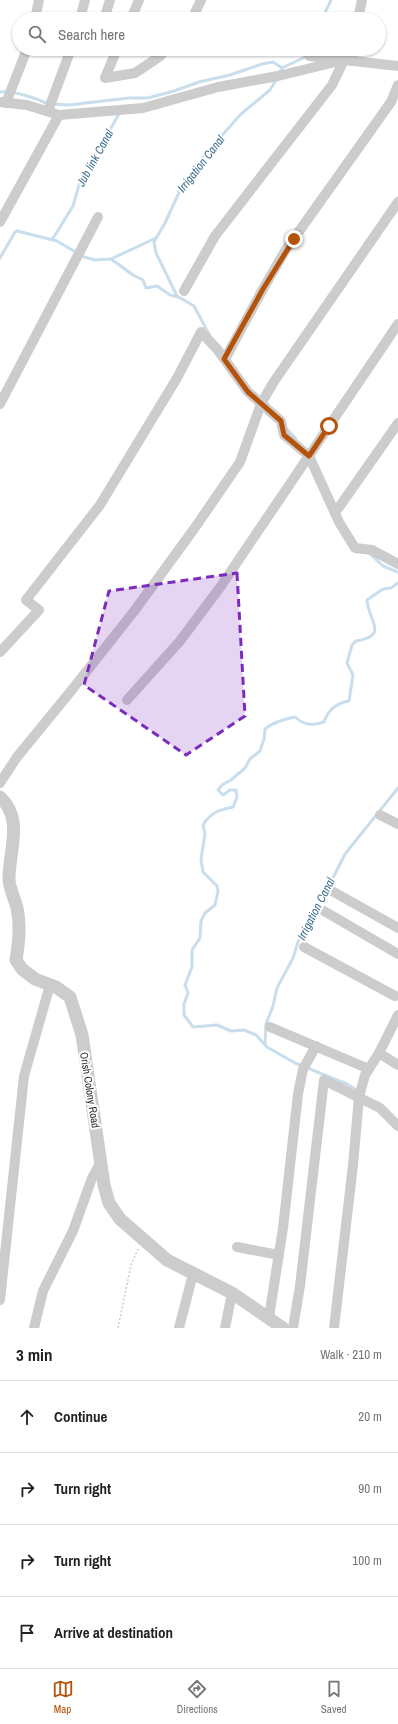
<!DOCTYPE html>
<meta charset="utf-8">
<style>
body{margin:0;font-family:"Archivo Narrow",sans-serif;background:#f2f2f2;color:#222}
.stop{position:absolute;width:12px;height:12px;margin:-9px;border:3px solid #b45309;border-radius:50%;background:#fff}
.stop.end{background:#b45309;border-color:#fff;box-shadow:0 1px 4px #0008}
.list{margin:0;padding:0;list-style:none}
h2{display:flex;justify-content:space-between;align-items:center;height:52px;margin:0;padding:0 16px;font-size:17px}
h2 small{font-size:13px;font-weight:400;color:#767676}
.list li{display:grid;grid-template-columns:26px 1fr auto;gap:12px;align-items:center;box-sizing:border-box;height:72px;padding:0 16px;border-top:1px solid #e0e0e0}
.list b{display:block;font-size:15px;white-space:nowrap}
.list em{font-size:13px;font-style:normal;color:#767676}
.icon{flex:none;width:22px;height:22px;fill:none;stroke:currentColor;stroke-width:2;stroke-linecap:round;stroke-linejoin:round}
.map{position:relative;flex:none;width:398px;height:1328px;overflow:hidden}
.search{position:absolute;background:#fff;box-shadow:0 1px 3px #0004;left:12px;right:12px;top:12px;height:44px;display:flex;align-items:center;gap:10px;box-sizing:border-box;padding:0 14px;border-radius:22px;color:#767676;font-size:15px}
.sheet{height:340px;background:#fff}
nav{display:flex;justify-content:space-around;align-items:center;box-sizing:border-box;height:56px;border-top:1px solid #e0e0e0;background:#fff;font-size:11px;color:#767676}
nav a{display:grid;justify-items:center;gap:2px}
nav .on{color:#b45309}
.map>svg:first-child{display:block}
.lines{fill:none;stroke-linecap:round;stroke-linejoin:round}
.stream{stroke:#c9deec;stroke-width:3}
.path{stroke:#ccc;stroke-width:1.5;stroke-dasharray:2 2;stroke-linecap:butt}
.minor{stroke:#ccc;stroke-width:10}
.tertiary{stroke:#ccc;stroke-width:13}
.route{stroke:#b45309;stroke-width:5}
.marked{fill:#7b2cbf;fill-opacity:0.2;stroke:#7b2cbf;stroke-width:3;stroke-dasharray:8 5;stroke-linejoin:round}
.labels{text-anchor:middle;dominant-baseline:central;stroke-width:4;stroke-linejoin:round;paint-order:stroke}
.street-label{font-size:11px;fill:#2f2f2f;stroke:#fff}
.water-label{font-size:12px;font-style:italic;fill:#3d6f91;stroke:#fff}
</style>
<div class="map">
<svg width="398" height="1328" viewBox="0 0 398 1328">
<rect width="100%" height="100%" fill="#fff"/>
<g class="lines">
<g class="stream">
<polyline points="322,19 331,0"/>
<polyline points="282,68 303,58 306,49"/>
<path d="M0,92C12,90 36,98 48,104"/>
<polyline points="53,104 69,105 129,98 148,98 174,91 199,82 230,75 262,64 273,62 282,68 279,73"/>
<polyline points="52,240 73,206 79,185 120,112"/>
<polyline points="0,258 15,232 17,231 57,241 84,257 95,260 111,259 156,238"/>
<polyline points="111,259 133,275 143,280 146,288 157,286 170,295 178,297"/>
<polyline points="210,336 194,306 177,296 156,253 154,242 165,223 182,186 203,157 241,114 270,90 276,80"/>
<polyline points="286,428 296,439"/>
<polyline points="370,554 383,566 398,572"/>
<polyline points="265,1045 266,1024 273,1006 277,988 293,958 298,942 316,908 326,892 345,854 398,788"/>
<path d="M358,1091L347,1084L295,1063L267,1047L256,1035L244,1030L231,1031L217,1025L193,1027L184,1015V1004L188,993L185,985L192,967V950L200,938L201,921L205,913L215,905L218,891L217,886L203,872L201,859L205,834L203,825C211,812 219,810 233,807L237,797L236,790H230L223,795L218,790L222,785L231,780L245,768L250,759L260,751L264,739L265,729C273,722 285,719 295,717C304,725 312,726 324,722C328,710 337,703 349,701L353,675L347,663L352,645L356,641C390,636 368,620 367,600L383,589L391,588L398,583"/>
</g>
<polyline class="path" points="118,1328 131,1265 138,1249"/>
<g class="minor">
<polyline points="35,19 39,0"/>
<polyline points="80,19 85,0"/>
<polyline points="104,19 110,0"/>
<polyline points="131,19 139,0"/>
<polyline points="192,19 201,0"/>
<polyline points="358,19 362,0"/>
<polyline points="117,49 105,78 135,73 159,57 167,49"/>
<polyline points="309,56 398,66"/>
<polyline points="352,61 353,49"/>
<polyline points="0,102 27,105 59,115 143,108 218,87 278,76 344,60"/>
<polyline points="6,103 27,49"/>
<polyline points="48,111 71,49"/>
<polyline points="0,222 59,115"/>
<polyline points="184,291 215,236 332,85 344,60"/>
<polyline points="225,359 263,289 285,251 391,102 398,85"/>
<polyline points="0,404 98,217"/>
<polyline points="335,513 398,423"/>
<polyline points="0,652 39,610 26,600 100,505 177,378 201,332 217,349 248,392 281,421 284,435 309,456 339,522 355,548 372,550 398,564"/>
<polyline points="127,700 180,641 221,586 398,324"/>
<polyline points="0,783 17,757 71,691 135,610 194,529 240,462 261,404 273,383 398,202"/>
<polyline points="380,815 398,824"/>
<polyline points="332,891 398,928"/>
<polyline points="324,911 398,954"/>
<polyline points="304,947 395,996"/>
<polyline points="270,1027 369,1069"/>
<polyline points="379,1053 398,1065"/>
<polyline points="237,1247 279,1255"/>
<polyline points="0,1300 24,1076 50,985"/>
<polyline points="269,1317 283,1228 298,1094 303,1069 316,1046"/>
<polyline points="34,1328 43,1291 73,1231 92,1178 101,1162"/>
<polyline points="179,1328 193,1274"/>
<polyline points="225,1328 232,1293"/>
<polyline points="293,1328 300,1286 324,1080 380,1108 398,1126"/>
<polyline points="334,1328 353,1165 359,1097 365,1075 379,1053 398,1015"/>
</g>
<path class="tertiary" d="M0,797C24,819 9,850 9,879C9,888 15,899 17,908C21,926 19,943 16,960L22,969L35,979L56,987L70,997L82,1035L104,1185L109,1203L120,1219L167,1260L232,1293L283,1328"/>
</g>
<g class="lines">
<polyline class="route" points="294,239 263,289 224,359 248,392 281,421 284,435 309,456 329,426"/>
</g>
<path class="marked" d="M237,573L245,716L186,755L84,685L109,591Z"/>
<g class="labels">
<g class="street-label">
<text transform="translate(90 1090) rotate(81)">Orish Colony Road</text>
</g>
<g class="water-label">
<text transform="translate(95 158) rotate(-61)">Jub link Canal</text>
<text transform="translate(201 164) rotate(-52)">Irrigation Canal</text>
<text transform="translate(316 909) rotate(-63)">Irrigation Canal</text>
</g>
</g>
</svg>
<div class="stop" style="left:329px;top:426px"></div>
<div class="stop end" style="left:294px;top:239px"></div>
<div class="search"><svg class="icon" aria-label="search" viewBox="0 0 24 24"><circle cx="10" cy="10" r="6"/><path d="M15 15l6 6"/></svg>Search here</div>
</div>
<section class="sheet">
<h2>3 min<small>Walk · 210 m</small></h2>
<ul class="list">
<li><svg class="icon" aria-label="ahead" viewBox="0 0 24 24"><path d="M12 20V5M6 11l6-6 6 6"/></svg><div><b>Continue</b></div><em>20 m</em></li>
<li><svg class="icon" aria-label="right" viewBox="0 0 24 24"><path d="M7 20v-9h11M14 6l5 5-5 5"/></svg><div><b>Turn right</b></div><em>90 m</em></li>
<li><svg class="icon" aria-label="right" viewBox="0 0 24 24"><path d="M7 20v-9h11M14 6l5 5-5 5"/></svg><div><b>Turn right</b></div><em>100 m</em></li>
<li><svg class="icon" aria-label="arrive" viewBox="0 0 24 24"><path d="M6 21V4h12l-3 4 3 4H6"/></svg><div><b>Arrive at destination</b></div></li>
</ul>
</section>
<nav>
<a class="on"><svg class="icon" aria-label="map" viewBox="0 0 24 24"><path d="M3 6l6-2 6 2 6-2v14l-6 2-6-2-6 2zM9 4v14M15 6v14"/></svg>Map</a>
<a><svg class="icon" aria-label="directions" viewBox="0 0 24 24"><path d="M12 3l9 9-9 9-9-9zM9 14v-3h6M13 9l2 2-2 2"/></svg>Directions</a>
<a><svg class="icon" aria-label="saved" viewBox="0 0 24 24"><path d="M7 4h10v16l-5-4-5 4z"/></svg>Saved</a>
</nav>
